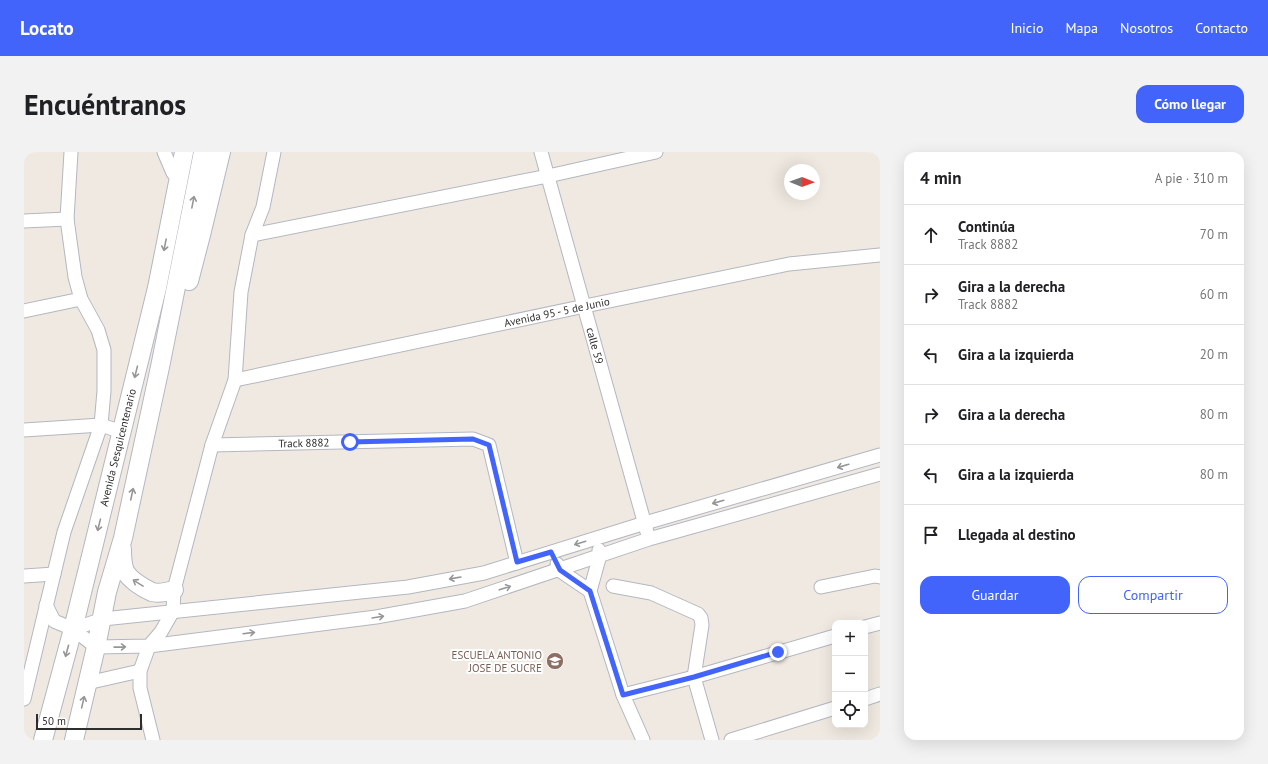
<!DOCTYPE html>
<html lang="es">
<meta charset="utf-8">
<style>
body{margin:0;font-family:"PT Sans",sans-serif;background:#f2f2f2;color:#202124}
.controls{position:absolute;right:12px;bottom:12px;display:grid;overflow:hidden;border-radius:8px;box-shadow:0 4px 16px #0002}
.controls button{width:36px;height:36px;display:grid;place-items:center;padding:0;border:0;border-bottom:1px solid #e0e0e0;background:#fff;color:#202124;font:20px sans-serif}
.compass{position:absolute;left:760px;top:12px;width:36px;height:36px;border-radius:50%;background:#fff;box-shadow:0 4px 16px #0002;rotate:91deg}
.scale{position:absolute;left:12px;bottom:10px;width:106px;box-sizing:border-box;padding-left:4px;border:2px solid #2e2e2e;border-top:0;font-size:11px;line-height:14px;white-space:nowrap;color:#2e2e2e;-webkit-text-stroke:3px #fff;paint-order:stroke}
.stop{position:absolute;width:12px;height:12px;margin:-9px;border:3px solid #4264fb;border-radius:50%;background:#fff}
.stop.end{background:#4264fb;border-color:#fff;box-shadow:0 1px 4px #0008}
.list{margin:0;padding:0;list-style:none}
h2{display:flex;justify-content:space-between;align-items:center;height:52px;margin:0;padding:0 16px;font-size:17px}
h2 small{font-size:13px;font-weight:400;color:#757577}
.list li{display:grid;grid-template-columns:26px 1fr auto;gap:12px;align-items:center;box-sizing:border-box;height:60px;padding:0 16px;border-top:1px solid #e0e0e0}
.list b{display:block;font-size:15px;white-space:nowrap}
.list p{margin:0;font-size:13px;white-space:nowrap;color:#757577}
.list em{font-size:13px;font-style:normal;color:#757577}
.actions{display:flex;gap:8px;padding:12px 16px}
.actions a{flex:1;padding:9px 0;border:1px solid #4264fb;border-radius:12px;text-align:center;font-size:14px;color:#4264fb}
.actions .main{background:#4264fb;color:#fff}
.icon{flex:none;width:22px;height:22px;fill:none;stroke:currentColor;stroke-width:2;stroke-linecap:round;stroke-linejoin:round}
.map{position:relative;flex:none;width:856px;height:588px;overflow:hidden;border-radius:12px}
header{display:flex;align-items:center;gap:24px;box-sizing:border-box;height:56px;padding:0 20px;background:#4264fb;color:#fff}
header strong{font-size:19px}
nav{display:flex;gap:22px;margin-inline-start:auto;font-size:14px}
.intro{display:flex;align-items:center;justify-content:space-between;box-sizing:border-box;height:96px;padding:0 24px}
h1{margin:0;font-size:28px}
.button{padding:10px 18px;border-radius:12px;background:#4264fb;color:#fff;font-size:14px;font-weight:700}
main{display:flex;gap:24px;padding:0 24px}
aside{flex:1;background:#fff;border-radius:12px;box-shadow:0 4px 16px #0002}
.map>svg:first-child{display:block}
.lines{fill:none;stroke-linecap:round;stroke-linejoin:round}
.street-casing{stroke:#b4b7c1;stroke-width:15}
.secondary-casing{stroke:#b4b7c1;stroke-width:20}
.street{stroke:#fff;stroke-width:13}
.secondary{stroke:#fff;stroke-width:18}
.oneway{stroke:#969696}
.route{stroke:#4264fb;stroke-width:5}
.labels{text-anchor:middle;dominant-baseline:central;stroke-width:4;stroke-linejoin:round;paint-order:stroke}
.street-label{font-size:11px;fill:#2e2e2e;stroke:#fff}
.education-label{font-size:11px;fill:#785e54;stroke:#fff;text-anchor:end}
</style>
<header>
<strong>Locato</strong>
<nav><a>Inicio</a><a>Mapa</a><a>Nosotros</a><a>Contacto</a></nav>
</header>
<div class="intro"><h1>Encuéntranos</h1><a class="button">Cómo llegar</a></div>
<main>
<div class="map">
<svg width="856" height="588" viewBox="0 0 856 588">
<rect width="100%" height="100%" fill="#efe9e1"/>
<g class="lines">
<defs>
<g id="street">
<polyline points="140,0 149,21"/>
<path id="s1" d="M517,0L623,380"/>
<polyline points="0,69 43,67"/>
<polyline points="228,83 524,24 632,0"/>
<polyline points="0,159 57,147"/>
<path id="s2" d="M211,228L561,154L765,112L856,103"/>
<polyline points="0,278 77,273 98,280"/>
<path id="s3" d="M188,293L449,287L465,293L493,411"/>
<polyline points="575,398 576,403 566,439 599,543 619,588"/>
<polyline points="533,412 535,418 566,439"/>
<polyline points="0,424 30,422"/>
<polyline points="589,434 627,441 674,462 677,466 678,473 670,525 688,588"/>
<polyline points="797,435 851,424 856,425"/>
<polyline points="22,453 30,469 49,477 72,495 125,494 352,465 441,449 625,387 856,322"/>
<polyline points="841,475 856,471"/>
<polyline points="49,477 79,467 384,435 460,421 621,371 856,303"/>
<polyline points="63,531 116,519"/>
<polyline points="599,543 670,525 811,484"/>
<polyline points="0,547 40,380 77,273 80,239 80,198 74,178 57,147 51,125 43,67 47,0"/>
<polyline points="841,547 856,542"/>
<polyline points="129,588 116,536 116,519 125,494 137,480 149,459 150,438 188,293 211,228 217,140 228,83 239,55 250,0"/>
<polyline points="707,588 811,556"/>
</g>
<g id="secondary">
<polyline points="165,129 177,83 197,0"/>
<path d="M98,397C98,404 98,412 101,419C106,428 119,436 128,440C135,442 143,440 150,438"/>
<path id="s4" d="M19,588L49,477L133,136L160,0"/>
<polyline points="50,588 72,495 83,440 99,386 136,215 179,0"/>
</g>
</defs>
<use href="#street" class="street-casing"/>
<use href="#secondary" class="secondary-casing"/>
<use href="#street" class="street"/>
<use href="#secondary" class="secondary"/>
</g>
<defs><path id="oneway-shaft" d="M-6 0H5M1.5-3L5.5 0L1.5 3" fill="none" stroke-width="1.6" stroke-linecap="round" stroke-linejoin="round"/></defs>
<g class="oneway">
<use href="#oneway-shaft" transform="translate(169 50) rotate(-79)"/>
<use href="#oneway-shaft" transform="translate(141 93) rotate(101)"/>
<use href="#oneway-shaft" transform="translate(112 220) rotate(104)"/>
<use href="#oneway-shaft" transform="translate(819 314) rotate(164)"/>
<use href="#oneway-shaft" transform="translate(108 342) rotate(-78)"/>
<use href="#oneway-shaft" transform="translate(694 350) rotate(164)"/>
<use href="#oneway-shaft" transform="translate(75 373) rotate(104)"/>
<use href="#oneway-shaft" transform="translate(556 391) rotate(163)"/>
<use href="#oneway-shaft" transform="translate(431 426) rotate(170)"/>
<use href="#oneway-shaft" transform="translate(114 431) rotate(-148)"/>
<use href="#oneway-shaft" transform="translate(481 436) rotate(-18)"/>
<use href="#oneway-shaft" transform="translate(354 465) rotate(-9)"/>
<use href="#oneway-shaft" transform="translate(225 481) rotate(-7)"/>
<use href="#oneway-shaft" transform="translate(96 495) rotate(-1)"/>
<use href="#oneway-shaft" transform="translate(43 499) rotate(105)"/>
<use href="#oneway-shaft" transform="translate(59 550) rotate(-77)"/>
</g>
<g class="lines">
<polyline class="route" points="326,290 449,287 465,293 493,410 527,400 536,418 566,439 599,543 670,525 754,500"/>
</g>
<defs>
<symbol id="school-disc" viewBox="-11 -11 22 22"><circle r="9.5" fill="#8d6e63" stroke="#fff"/><path d="M0-5L7-2L0 1L-7-2ZM-4 1L0 2.5L4 1V4Q0 6-4 4Z" fill="#fff"/></symbol>
</defs>
<g fill-rule="evenodd">
<use href="#school-disc" x="521" y="499" width="20" height="20"/>
</g>
<g class="labels">
<g class="street-label">
<text stroke="none"><textPath href="#s2" startOffset="329">Avenida 95 - 5 de Junio</textPath></text>
<text stroke="none"><textPath href="#s1" startOffset="201">calle 59</textPath></text>
<text stroke="none"><textPath href="#s3" startOffset="92">Track 8882</textPath></text>
<text stroke="none"><textPath href="#s4" startOffset="302">Avenida Sesquicentenario</textPath></text>
</g>
<g class="education-label">
<text x="518" y="503">ESCUELA ANTONIO<tspan x="518" dy="13">JOSE DE SUCRE</tspan></text>
</g>
</g>
</svg>
<div class="controls">
<button>+</button>
<button>−</button>
<button><svg class="icon" aria-label="locate" viewBox="0 0 24 24"><circle cx="12" cy="12" r="6"/><path d="M12 2v4M12 18v4M2 12h4M18 12h4"/></svg></button>
</div>
<svg class="compass" viewBox="-18 -18 36 36"><path d="M0-13l5 13h-10z" fill="#e53935"/><path d="M0 13l5-13h-10z" fill="#757577"/></svg>
<div class="scale">50 m</div>
<div class="stop" style="left:326px;top:290px"></div>
<div class="stop end" style="left:754px;top:500px"></div>
</div>
<aside>
<h2>4 min<small>A pie · 310 m</small></h2>
<ul class="list">
<li><svg class="icon" aria-label="ahead" viewBox="0 0 24 24"><path d="M12 20V5M6 11l6-6 6 6"/></svg><div><b>Continúa</b><p>Track 8882</p></div><em>70 m</em></li>
<li><svg class="icon" aria-label="right" viewBox="0 0 24 24"><path d="M7 20v-9h11M14 6l5 5-5 5"/></svg><div><b>Gira a la derecha</b><p>Track 8882</p></div><em>60 m</em></li>
<li><svg class="icon" aria-label="left" viewBox="0 0 24 24"><path d="M17 20v-9H6M10 6l-5 5 5 5"/></svg><div><b>Gira a la izquierda</b></div><em>20 m</em></li>
<li><svg class="icon" aria-label="right" viewBox="0 0 24 24"><path d="M7 20v-9h11M14 6l5 5-5 5"/></svg><div><b>Gira a la derecha</b></div><em>80 m</em></li>
<li><svg class="icon" aria-label="left" viewBox="0 0 24 24"><path d="M17 20v-9H6M10 6l-5 5 5 5"/></svg><div><b>Gira a la izquierda</b></div><em>80 m</em></li>
<li><svg class="icon" aria-label="arrive" viewBox="0 0 24 24"><path d="M6 21V4h12l-3 4 3 4H6"/></svg><div><b>Llegada al destino</b></div></li>
</ul>
<div class="actions"><a class="main">Guardar</a><a>Compartir</a></div>
</aside>
</main>
